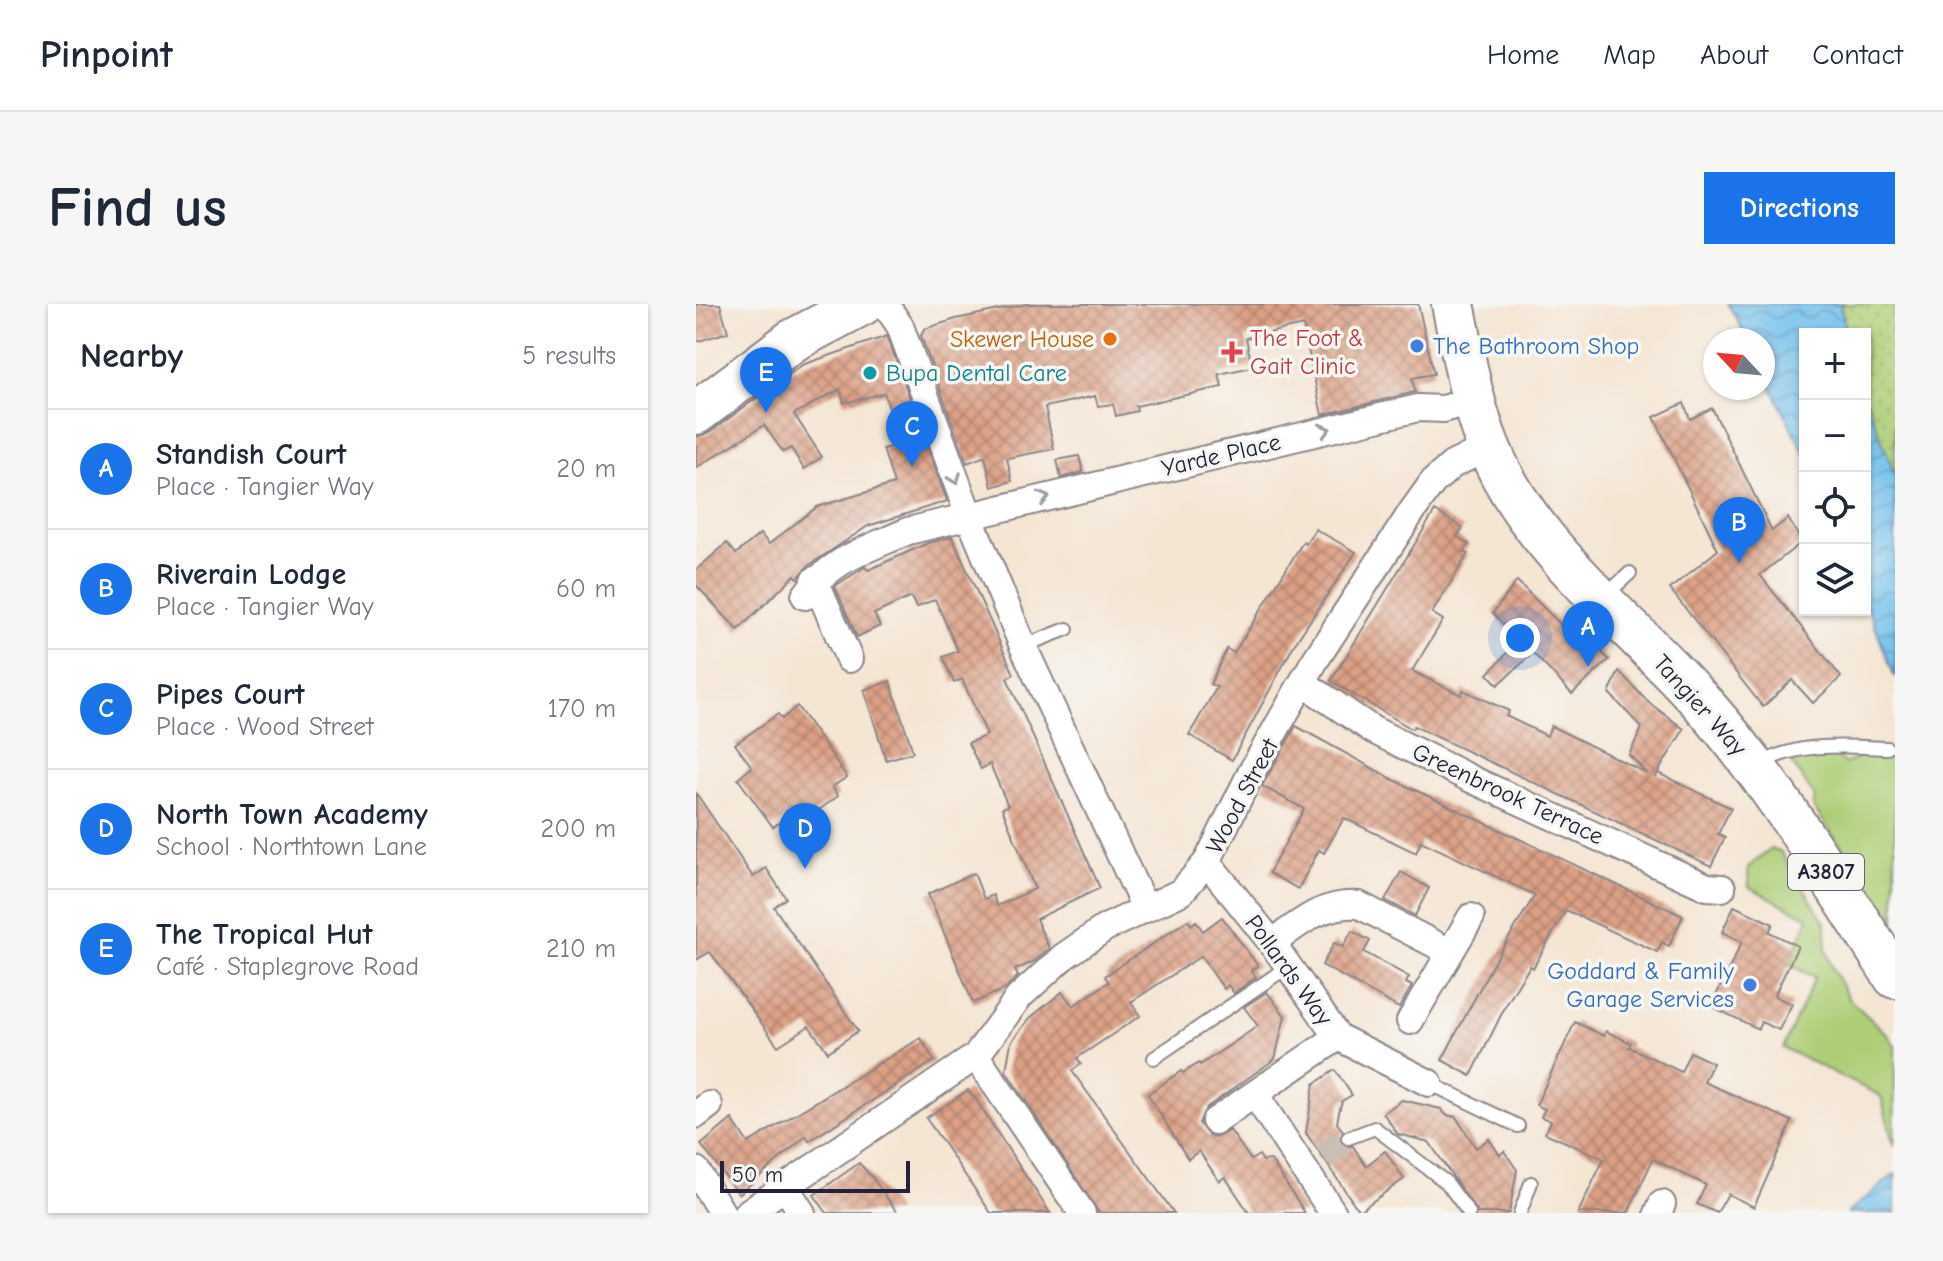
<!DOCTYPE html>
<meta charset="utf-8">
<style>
body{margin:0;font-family:"Comic Neue",sans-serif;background:#f6f6f7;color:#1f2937}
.controls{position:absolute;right:24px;top:24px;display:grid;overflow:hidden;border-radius:0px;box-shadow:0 2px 6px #0004}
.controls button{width:72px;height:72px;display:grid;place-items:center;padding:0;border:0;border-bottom:2px solid #e0e1e3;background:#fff;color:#1f2937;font:40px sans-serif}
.compass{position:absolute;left:1007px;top:24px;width:72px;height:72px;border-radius:50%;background:#fff;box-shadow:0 2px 6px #0004;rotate:296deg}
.scale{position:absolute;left:24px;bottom:20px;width:190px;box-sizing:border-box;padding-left:8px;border:4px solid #22223b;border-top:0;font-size:22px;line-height:28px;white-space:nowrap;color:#22223b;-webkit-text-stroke:6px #f6f6f2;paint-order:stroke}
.you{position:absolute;left:824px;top:334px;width:28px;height:28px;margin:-20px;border:6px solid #fff;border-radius:50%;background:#1a73e8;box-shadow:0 0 0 12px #1a73e833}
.badge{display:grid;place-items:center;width:52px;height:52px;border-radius:50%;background:#1a73e8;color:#fff;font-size:26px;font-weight:700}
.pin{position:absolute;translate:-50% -66px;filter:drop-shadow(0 2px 4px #0008)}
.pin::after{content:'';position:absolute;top:42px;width:28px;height:24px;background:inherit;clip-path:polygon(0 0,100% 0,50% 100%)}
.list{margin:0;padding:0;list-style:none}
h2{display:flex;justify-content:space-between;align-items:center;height:104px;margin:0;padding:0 32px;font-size:34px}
h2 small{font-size:26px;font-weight:400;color:#747a83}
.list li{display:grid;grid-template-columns:52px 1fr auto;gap:24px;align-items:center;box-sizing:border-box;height:120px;padding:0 32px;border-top:2px solid #e0e1e3}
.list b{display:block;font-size:30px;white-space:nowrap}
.list p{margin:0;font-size:26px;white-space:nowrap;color:#747a83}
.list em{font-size:26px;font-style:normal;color:#747a83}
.icon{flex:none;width:44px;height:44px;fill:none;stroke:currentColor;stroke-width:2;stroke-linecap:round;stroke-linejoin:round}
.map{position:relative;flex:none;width:1199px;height:909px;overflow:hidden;border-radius:0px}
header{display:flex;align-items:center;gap:48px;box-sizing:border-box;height:112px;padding:0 40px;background:#fff;border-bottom:2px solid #e0e1e3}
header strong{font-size:38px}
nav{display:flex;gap:44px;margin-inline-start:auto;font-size:28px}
.intro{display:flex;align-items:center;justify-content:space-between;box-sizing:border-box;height:192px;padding:0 48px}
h1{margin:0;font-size:56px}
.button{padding:20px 36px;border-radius:0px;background:#1a73e8;color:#fff;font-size:28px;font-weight:700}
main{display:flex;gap:48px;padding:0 48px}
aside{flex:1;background:#fff;border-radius:0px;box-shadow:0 2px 6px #0004}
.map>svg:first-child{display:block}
.grass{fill:#adce76;stroke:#687858;stroke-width:2}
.park{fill:url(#park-dots);stroke:#687858;stroke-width:2}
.water{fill:url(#water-waves);stroke:#4a7094;stroke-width:2}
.building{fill:url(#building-cross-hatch)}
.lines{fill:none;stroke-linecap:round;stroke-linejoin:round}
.minor-tunnel{stroke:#cbbeb5;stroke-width:26;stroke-dasharray:26 13;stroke-linecap:butt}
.service-casing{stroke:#8c8487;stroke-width:16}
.minor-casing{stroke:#8c8487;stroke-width:30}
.primary-casing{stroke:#8c8487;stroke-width:46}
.service{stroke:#fff;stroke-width:12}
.minor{stroke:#fff;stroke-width:26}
.primary{stroke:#fff;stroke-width:42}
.oneway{stroke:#9c9ca7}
.food-dot{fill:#e8710a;stroke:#f6f6f2;stroke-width:3}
.shop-dot{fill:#3f7fe0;stroke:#f6f6f2;stroke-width:3}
.health-dot{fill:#e0444e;stroke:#f6f6f2;stroke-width:3}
.culture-dot{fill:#0f9aa8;stroke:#f6f6f2;stroke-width:3}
.labels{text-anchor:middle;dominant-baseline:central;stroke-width:7;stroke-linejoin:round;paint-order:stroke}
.shield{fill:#f6f6f2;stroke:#626272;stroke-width:2}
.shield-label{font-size:22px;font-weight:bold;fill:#22223b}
.health-label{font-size:24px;fill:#be3a42;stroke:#f6f6f2;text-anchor:start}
.food-label{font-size:24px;fill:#c56008;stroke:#f6f6f2;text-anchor:end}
.shop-label{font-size:24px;fill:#366cbe;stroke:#f6f6f2;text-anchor:start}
.culture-label{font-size:24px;fill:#0d838f;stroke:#f6f6f2;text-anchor:start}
.street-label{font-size:24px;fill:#22223b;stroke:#f6f6f2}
</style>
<header>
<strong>Pinpoint</strong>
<nav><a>Home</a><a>Map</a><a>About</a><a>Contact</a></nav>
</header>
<div class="intro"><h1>Find us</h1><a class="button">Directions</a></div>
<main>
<aside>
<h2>Nearby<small>5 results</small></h2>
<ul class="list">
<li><span class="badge">A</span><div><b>Standish Court</b><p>Place · Tangier Way</p></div><em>20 m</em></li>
<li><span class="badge">B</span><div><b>Riverain Lodge</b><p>Place · Tangier Way</p></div><em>60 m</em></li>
<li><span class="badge">C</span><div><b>Pipes Court</b><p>Place · Wood Street</p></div><em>170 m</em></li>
<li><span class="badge">D</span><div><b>North Town Academy</b><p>School · Northtown Lane</p></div><em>200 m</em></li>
<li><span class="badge">E</span><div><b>The Tropical Hut</b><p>Café · Staplegrove Road</p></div><em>210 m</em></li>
</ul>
</aside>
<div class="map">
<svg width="1199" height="909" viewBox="0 0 1199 909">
<defs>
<pattern id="park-dots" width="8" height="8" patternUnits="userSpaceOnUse" patternTransform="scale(2)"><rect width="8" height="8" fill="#adce76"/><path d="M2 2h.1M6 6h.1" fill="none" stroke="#95b167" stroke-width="1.8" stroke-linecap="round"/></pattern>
<pattern id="water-waves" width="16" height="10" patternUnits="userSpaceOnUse" patternTransform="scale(2)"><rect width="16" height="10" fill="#71bfec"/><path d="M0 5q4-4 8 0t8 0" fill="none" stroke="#5c9bc0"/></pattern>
<pattern id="building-cross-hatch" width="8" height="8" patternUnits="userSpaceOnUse" patternTransform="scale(2)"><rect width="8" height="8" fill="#dda085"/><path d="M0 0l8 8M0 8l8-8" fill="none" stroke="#b3826e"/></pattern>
</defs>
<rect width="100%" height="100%" fill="#f6f6f2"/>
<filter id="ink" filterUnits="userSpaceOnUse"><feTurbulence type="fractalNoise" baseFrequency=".0125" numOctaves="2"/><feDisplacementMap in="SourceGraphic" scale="16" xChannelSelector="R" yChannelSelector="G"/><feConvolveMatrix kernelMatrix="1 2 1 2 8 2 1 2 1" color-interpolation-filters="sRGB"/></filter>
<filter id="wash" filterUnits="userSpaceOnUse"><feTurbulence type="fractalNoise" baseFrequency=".006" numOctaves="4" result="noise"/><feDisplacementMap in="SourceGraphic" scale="32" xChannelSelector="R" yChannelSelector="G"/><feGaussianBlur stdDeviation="1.8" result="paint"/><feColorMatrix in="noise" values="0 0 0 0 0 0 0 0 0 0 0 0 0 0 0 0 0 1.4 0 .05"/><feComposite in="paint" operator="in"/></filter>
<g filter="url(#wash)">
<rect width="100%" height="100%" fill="#f5e5d3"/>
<g class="grass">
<polygon points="1137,447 1149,460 1170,449 1199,456 1199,617 1117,503 1119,493 1095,458"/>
<polygon points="1075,545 1084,547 1130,620 1130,644 1136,664 1153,695 1191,730 1199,742 1198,843 1185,792 1087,744 1119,673 1093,661 1113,614 1053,583 1052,563"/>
</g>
<polygon class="park" points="1144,0 1199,0 1199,172 1169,92 1169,30 1151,30"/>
<g class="water">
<polygon points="1032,0 1144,0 1151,30 1109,30 1109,151 1067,66 1067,36 1052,36"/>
<polygon points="1169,92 1199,172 1199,374 1169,297"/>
<polygon points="1199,870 1199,909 1151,909"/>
</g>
<g id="blocks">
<g class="building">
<polygon points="0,0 24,0 32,28 0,38"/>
<polygon points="331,0 722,0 738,70 716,74 719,88 626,111 607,21 550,34 556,63 523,70 526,83 440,102 441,107 420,112 417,100 402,102 399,92 349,103 358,145 311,154 316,177 296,183 289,152 271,159 225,32 228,25 260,15"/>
<polygon points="191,32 251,197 172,222 112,262 102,274 99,271 42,326 0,281 0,266 31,239 40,250 64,230 73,240 121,203 198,180 187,145 205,140 188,89 148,99 144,85 98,110 126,153 108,165 95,144 87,148 68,121 0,164 0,133 14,128 106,61"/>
<polygon points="988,99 994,115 1016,104 1076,227 1092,214 1106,238 1064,271 1145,373 1117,399 1096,376 1067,403 974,285 1022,246 958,113"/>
<polygon points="383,152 387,168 365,174 361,156"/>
<polygon points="739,207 767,224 761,233 773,240 768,248 772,250 736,309 747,316 716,367 765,391 767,386 813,407 810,412 851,432 855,422 952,470 933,451 946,424 913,389 923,367 952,398 988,425 959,473 962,469 1035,504 1022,530 1029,533 1015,562 718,422 716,425 635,377"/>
<polygon points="619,225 660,248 598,341 536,456 493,431 521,383 514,380 531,345 538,349 607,238 610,240"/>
<polygon points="256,233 318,370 311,374 404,584 340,615 353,644 339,657 319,666 322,672 309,685 277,699 232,590 278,569 288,595 297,591 301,602 339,585 306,504 312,502 294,460 285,465 272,439 291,431 266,375 258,379 247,353 262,347 239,295 220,304 215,293 178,310 184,322 161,333 139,282 169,263 172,266 232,239"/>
<polygon points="821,277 878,334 886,327 913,356 876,390 837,349 802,381 792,370 822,337 797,309"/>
<polygon points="194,377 217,448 190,456 168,386"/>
<polygon points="101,402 151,473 136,483 142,492 116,511 112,507 104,514 98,508 77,523 42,475 56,463 39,440 82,410 86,415"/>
<polygon points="600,422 696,475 987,612 973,642 966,638 961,648 870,606 837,664 834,662 810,701 775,772 746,756 798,658 839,591 725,537 720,549 648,514 628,549 623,546 602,585 573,569 608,505 566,482"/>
<polygon points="0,489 57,573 70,564 90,594 78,603 162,727 132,748 113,722 82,742 14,648 0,656"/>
<polygon points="705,568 733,584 719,612 689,596"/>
<polygon points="1038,602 1077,620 1073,628 1102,642 1078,692 1096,700 1083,726 1065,718 1062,725 1015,702 1046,638 1026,628"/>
<polygon points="526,613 562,662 555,666 560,673 538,689 532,681 528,685 505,652 435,698 444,712 381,754 385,760 376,767 478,909 403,909 310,767 315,738 334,714 366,688 377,702 413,678 409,672 492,616 495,621 500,617 507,627"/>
<polygon points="656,627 674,637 668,648 713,673 710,679 716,682 703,704 626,661 638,639 647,643"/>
<polygon points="571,688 589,712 579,755 510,804 503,819 513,832 521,833 534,826 555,856 563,851 567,857 575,856 609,909 553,909 529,873 523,877 503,847 492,855 452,790 485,767 487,769 503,759 504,761 562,722 548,703"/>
<polygon points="879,718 908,732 910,727 935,739 933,743 985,768 994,748 1017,759 1008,778 1096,817 1058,903 1032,890 1021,909 1001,900 1010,881 957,855 932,909 882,909 908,855 849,829 855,817 845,813 849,805 840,801"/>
<polygon points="225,734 238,757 113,837 110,832 43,890 5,841 36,815 52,839"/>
<polygon points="639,766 656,791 646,797 643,808 641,819 647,827 644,838 650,843 657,842 670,862 689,847 708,875 663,907 610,829 618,780"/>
<polygon points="272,786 280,796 354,909 295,909 246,837 230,814"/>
<polygon points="706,796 745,805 750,811 760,813 780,844 793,835 804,851 808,847 821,866 813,909 782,909 733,838 702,830 687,809"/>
<polygon points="163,859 175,872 202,909 131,909 118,891"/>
</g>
</g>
</g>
<g filter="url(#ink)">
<use href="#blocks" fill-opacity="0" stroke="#8c8487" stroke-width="2"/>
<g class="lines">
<polyline class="minor-tunnel" points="627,853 652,834"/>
<defs>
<g id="service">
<polyline points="910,291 934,269"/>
<polyline points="327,342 371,325"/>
<path d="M1065,460C1099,438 1151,442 1191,444"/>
<polyline points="458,754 593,662"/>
<polyline points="733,779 822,822"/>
<polyline points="652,834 679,824 751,879 773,909"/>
<polyline points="824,909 835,879"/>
</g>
<g id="minor">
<polyline points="189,0 204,22 273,212 327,342 448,602"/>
<polyline points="119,276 153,355"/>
<path d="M109,292C132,256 175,244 212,227L722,104L748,105L778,95"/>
<polyline points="607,379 677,426 775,475 1011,583 1026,584"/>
<polyline points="511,558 576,639 642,733 733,779"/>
<path d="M576,639C604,619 627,598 663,601L754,648"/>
<polyline points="714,717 775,613"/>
<polyline points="280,752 386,909"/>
<polyline points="560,792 637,909"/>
<polyline points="0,811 13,801"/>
<polyline points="519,817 642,733"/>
<polyline points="0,866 26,909"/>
<polyline points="89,882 106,909"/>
<polyline points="51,909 280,752 323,693 367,653 409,624 485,588 511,558 555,469 618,358 717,206 737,178 756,161 792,143"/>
<polyline points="962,909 966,900"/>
</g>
<g id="primary">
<path d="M757,0C767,47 774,96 792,141C832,244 936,319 1008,401C1081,484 1138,580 1199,673"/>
<polyline points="0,109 96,37 166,0"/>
</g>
</defs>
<use href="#service" class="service-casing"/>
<use href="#minor" class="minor-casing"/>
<use href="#primary" class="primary-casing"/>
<use href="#service" class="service"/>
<use href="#minor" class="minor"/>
<use href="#primary" class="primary"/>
</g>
<defs><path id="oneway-chevron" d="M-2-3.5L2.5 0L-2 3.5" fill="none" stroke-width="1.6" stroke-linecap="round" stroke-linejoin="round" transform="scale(2)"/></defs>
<g class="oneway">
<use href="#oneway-chevron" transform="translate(629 126) rotate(-14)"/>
<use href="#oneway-chevron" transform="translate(259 175) rotate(70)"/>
<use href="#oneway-chevron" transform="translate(348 194) rotate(-14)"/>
</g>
</g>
<circle class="food-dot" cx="414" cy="35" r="8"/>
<g class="shop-dot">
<circle cx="721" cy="42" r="8"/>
<circle cx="1054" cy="681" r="8"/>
</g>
<path class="health-dot" d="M532 36h8v8h8v8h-8v8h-8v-8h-8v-8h8z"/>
<circle class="culture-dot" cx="174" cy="69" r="8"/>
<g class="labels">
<rect class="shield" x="1092" y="550" width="76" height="36" rx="6"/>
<g class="shield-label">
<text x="1130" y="568">A3807</text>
</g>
<g class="health-label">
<text x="554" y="34">The Foot &amp;<tspan x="554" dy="28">Gait Clinic</tspan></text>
</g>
<g class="food-label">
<text x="398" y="35">Skewer House</text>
</g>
<g class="shop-label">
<text x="737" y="42">The Bathroom Shop</text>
<text x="1038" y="667" text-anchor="end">Goddard &amp; Family<tspan x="1038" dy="28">Garage Services</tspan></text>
</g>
<g class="culture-label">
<text x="190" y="69">Bupa Dental Care</text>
</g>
<g class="street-label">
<text transform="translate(525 151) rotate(-13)">Yarde Place</text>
<text transform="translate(1004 401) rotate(48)">Tangier Way</text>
<text transform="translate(812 490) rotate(25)">Greenbrook Terrace</text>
<text transform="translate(546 492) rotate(-62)">Wood Street</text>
<text transform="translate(593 666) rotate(54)">Pollards Way</text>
</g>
</g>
</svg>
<div class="controls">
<button>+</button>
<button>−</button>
<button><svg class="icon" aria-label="locate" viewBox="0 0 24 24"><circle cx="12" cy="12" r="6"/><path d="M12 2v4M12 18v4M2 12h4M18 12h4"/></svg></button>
<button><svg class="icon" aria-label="layers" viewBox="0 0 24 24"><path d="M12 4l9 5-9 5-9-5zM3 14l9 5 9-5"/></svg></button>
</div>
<svg class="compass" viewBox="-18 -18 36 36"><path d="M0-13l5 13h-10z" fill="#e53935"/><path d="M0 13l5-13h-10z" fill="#747a83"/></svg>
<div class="scale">50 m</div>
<div class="you"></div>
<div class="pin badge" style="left:892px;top:363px">A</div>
<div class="pin badge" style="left:1043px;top:259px">B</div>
<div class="pin badge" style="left:216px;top:163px">C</div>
<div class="pin badge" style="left:109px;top:565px">D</div>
<div class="pin badge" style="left:70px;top:109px">E</div>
</div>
</main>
